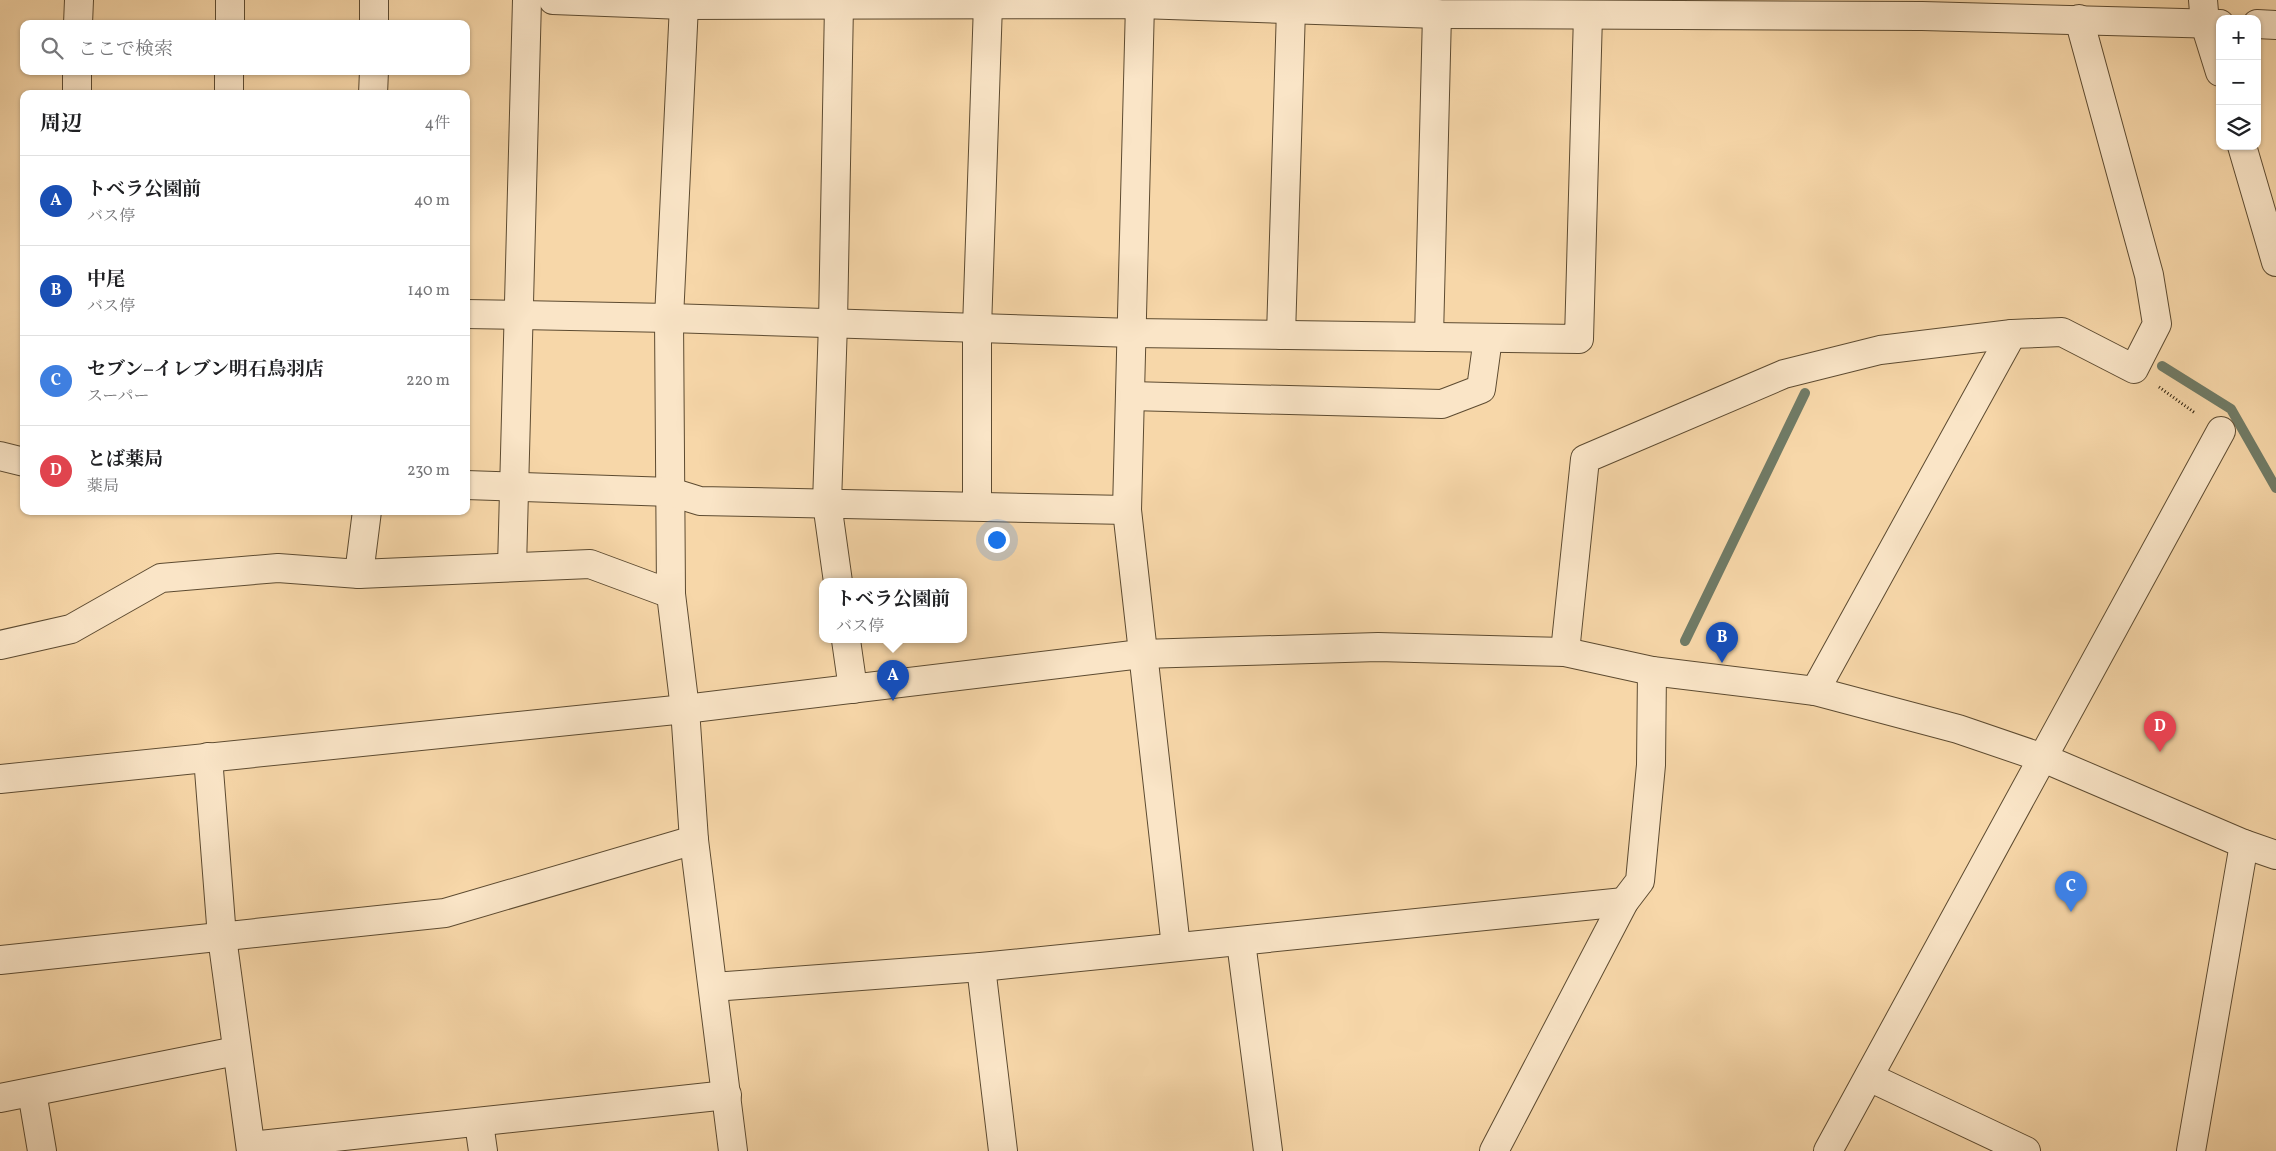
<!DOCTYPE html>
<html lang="ja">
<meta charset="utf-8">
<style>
body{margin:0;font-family:Vollkorn,"Noto Serif JP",serif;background:#f2f2f2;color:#202124}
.controls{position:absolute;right:15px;top:15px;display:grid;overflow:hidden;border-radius:10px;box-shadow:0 1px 4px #0004}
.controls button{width:45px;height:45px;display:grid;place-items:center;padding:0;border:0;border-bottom:1px solid #e0e0e0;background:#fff;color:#202124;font:25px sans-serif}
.you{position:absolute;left:996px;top:539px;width:18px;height:18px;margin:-12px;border:4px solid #fff;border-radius:50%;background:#1a73e8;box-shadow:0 0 0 8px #1a73e833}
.badge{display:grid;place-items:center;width:32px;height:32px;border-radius:50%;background:#8f2418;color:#fff;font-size:16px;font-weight:700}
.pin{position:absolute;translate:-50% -41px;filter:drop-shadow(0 1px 2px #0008)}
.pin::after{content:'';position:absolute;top:26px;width:18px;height:15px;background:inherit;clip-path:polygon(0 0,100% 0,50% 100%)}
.popup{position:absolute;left:819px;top:578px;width:148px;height:65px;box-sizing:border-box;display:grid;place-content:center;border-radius:10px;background:#fff;filter:drop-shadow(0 1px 4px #0005);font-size:16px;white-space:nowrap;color:#757577}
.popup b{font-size:19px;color:#202124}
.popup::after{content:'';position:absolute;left:50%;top:100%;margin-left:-10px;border:10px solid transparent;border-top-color:#fff}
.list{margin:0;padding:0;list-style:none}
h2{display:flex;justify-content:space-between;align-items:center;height:65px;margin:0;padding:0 20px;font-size:21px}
h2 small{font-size:16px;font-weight:400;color:#757577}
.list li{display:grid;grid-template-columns:32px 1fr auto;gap:15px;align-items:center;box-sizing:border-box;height:90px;padding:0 20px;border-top:1px solid #e0e0e0}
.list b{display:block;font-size:19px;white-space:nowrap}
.list p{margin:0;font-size:16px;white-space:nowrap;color:#757577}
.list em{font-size:16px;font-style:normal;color:#757577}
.icon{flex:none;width:28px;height:28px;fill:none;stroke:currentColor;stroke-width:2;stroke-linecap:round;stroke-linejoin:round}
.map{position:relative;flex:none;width:2276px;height:1151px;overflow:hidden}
.search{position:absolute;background:#fff;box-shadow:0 1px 4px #0004;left:20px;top:20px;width:450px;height:55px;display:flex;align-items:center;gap:12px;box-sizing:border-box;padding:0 18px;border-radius:10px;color:#757577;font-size:19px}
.panel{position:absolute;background:#fff;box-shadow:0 1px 4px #0004;left:20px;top:90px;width:450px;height:425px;border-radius:10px}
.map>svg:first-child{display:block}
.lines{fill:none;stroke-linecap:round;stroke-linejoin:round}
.stream{stroke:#707b66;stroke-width:10}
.minor-casing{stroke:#5d4b31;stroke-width:30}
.path{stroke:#2a1c09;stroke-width:3;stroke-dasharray:1 2.5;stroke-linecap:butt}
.minor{stroke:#fae5c7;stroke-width:28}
</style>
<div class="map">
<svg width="2276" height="1151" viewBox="0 0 2276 1151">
<rect width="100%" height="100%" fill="#f7d7a9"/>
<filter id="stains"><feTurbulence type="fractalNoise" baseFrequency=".004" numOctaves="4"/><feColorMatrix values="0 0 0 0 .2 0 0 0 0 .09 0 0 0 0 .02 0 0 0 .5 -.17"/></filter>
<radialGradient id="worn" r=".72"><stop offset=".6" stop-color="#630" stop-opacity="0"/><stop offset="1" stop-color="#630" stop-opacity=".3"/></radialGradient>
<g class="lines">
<g class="stream">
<polyline points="2162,366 2231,409 2276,488"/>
<polyline points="1685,641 1805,393"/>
</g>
<defs>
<g id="minor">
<polyline points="553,0 684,5 1140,4 1437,14 1922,16 2220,24"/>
<polyline points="2203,0 2205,24 2220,72"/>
<polyline points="1140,4 1127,510 1176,947"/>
<polyline points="684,5 669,318 671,594 685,709 694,840 733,1151"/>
<polyline points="78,24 79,0"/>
<polyline points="230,24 230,0"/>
<polyline points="374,24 374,0"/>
<polyline points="2257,24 2276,25"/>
<polyline points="77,94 77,71"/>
<polyline points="229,94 229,71"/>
<polyline points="373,94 374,71"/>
<polyline points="2242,146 2276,262"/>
<polyline points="466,314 669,318 1133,333 1579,339 1588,15"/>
<polyline points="1281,335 1291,9"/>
<polyline points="1429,337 1437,14"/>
<polyline points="1130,396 1442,404 1481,389 1488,338"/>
<polyline points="0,456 24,462"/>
<polyline points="466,485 671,492 700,501 1127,510"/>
<polyline points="977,506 977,328 988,4"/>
<polyline points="512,567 527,0"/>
<polyline points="359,574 367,511"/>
<polyline points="838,582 827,503 833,323 839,5"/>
<polyline points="846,640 853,689"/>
<polyline points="0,645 71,629 161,578 278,568 359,574 590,564 671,594"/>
<polyline points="1565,652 1585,459 1784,374 1880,350 2012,334 2062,332 2134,369 2157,324 2149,275 2079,19"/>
<polyline points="1815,691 2012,334"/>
<polyline points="208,757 222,937 251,1151"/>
<polyline points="0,779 685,709 1141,654 1378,647 1565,652 1652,671 1815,691 1958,729 2043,758 2244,844 2276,855"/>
<polyline points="1241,942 1268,1151"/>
<polyline points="0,960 445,913 694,840"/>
<polyline points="981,967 1003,1151"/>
<polyline points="713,987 981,967 1624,902"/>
<polyline points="1869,1077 2026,1151"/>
<polyline points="32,1092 42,1151"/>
<polyline points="0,1098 236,1051"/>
<polyline points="479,1123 483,1151"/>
<polyline points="251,1146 727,1095"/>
<polyline points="1494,1151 1624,902 1640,881 1651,765 1652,671"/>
<polyline points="1828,1151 2221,431"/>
<polyline points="2191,1151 2244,844"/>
</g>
</defs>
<use href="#minor" class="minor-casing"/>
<polyline class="path" points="2159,387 2195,413"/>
<use href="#minor" class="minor"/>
</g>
<rect width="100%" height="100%" filter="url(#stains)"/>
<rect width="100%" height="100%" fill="url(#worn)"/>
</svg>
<div class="controls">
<button>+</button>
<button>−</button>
<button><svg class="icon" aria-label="layers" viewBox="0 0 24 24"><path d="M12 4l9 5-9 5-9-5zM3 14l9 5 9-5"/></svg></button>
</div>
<div class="you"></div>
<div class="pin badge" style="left:893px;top:701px;background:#1a4fb4">A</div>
<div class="popup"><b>トベラ公園前</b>バス停</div>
<div class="pin badge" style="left:1722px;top:663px;background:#1a4fb4">B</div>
<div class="pin badge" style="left:2071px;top:912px;background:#3f7fe0">C</div>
<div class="pin badge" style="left:2160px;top:752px;background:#e0444e">D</div>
<div class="search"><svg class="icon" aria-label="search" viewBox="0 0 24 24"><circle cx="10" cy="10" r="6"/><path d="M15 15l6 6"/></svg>ここで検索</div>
<section class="panel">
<h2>周辺<small>4件</small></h2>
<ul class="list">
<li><span class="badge" style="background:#1a4fb4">A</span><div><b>トベラ公園前</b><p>バス停</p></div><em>40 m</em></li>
<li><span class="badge" style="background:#1a4fb4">B</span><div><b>中尾</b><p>バス停</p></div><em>140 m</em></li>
<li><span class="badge" style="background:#3f7fe0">C</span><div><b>セブン−イレブン明石鳥羽店</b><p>スーパー</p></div><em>220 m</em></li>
<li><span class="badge" style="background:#e0444e">D</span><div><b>とば薬局</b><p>薬局</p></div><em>230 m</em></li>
</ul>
</section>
</div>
